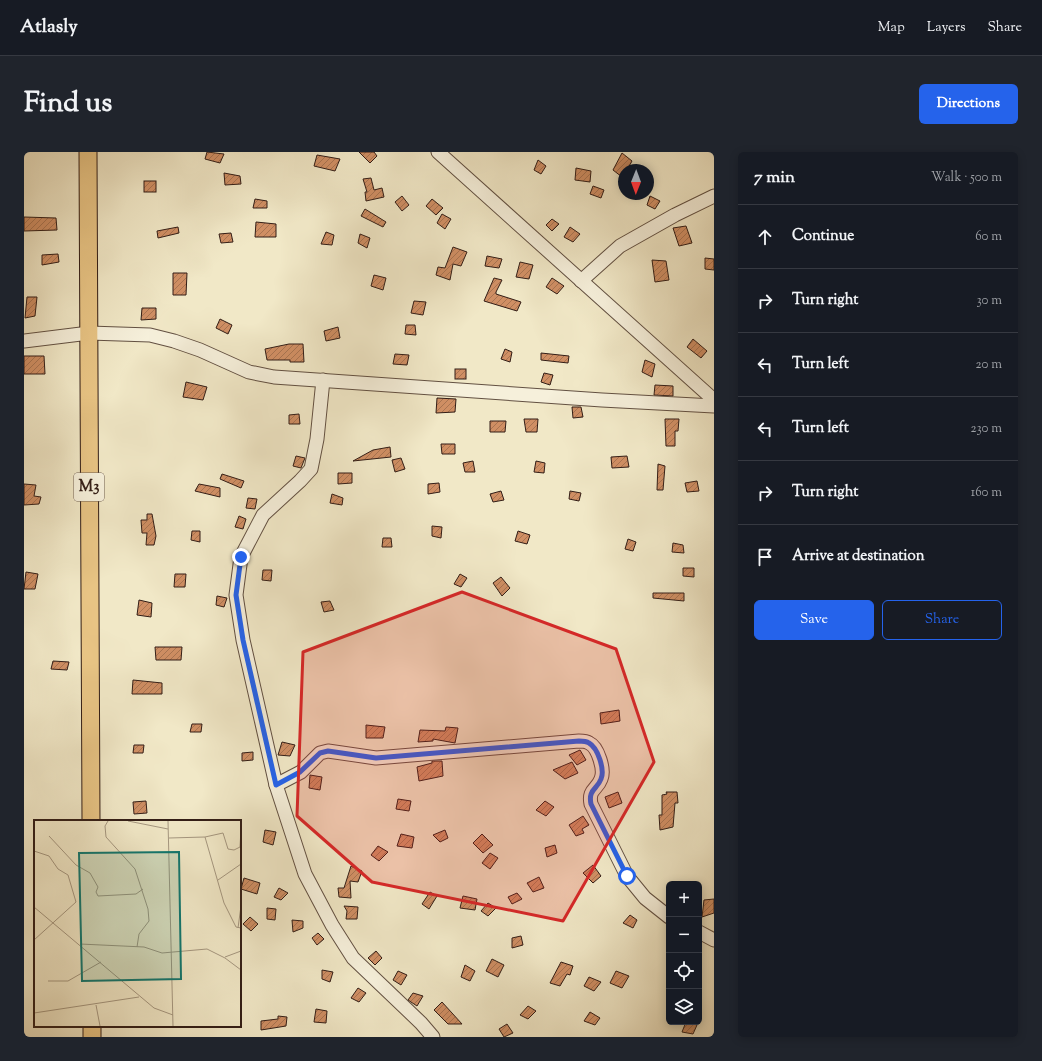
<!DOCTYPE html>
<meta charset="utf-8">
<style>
body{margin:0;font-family:"Sorts Mill Goudy",serif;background:#20242c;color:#f1f3f6}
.controls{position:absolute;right:12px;bottom:12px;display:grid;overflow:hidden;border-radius:6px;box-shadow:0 2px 10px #0003}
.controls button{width:36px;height:36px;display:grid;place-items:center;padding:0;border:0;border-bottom:1px solid #363941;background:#171b24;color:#f1f3f6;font:20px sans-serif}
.compass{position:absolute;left:594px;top:12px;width:36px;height:36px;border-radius:50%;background:#171b24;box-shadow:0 2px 10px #0003;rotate:181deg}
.stop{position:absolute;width:12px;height:12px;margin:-9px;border:3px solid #2563eb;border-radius:50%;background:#fff}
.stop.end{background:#2563eb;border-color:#fff;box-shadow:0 1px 4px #0008}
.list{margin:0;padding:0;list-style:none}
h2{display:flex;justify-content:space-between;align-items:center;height:52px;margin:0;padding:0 16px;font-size:17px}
h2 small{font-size:13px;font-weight:400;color:#9ea1a6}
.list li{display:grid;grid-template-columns:26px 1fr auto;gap:12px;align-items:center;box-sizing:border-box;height:64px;padding:0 16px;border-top:1px solid #363941}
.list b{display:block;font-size:15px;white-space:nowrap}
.list em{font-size:13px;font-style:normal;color:#9ea1a6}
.actions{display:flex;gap:8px;padding:12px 16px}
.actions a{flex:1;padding:9px 0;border:1px solid #2563eb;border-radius:6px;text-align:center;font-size:14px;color:#2563eb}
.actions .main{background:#2563eb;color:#fff}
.icon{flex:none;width:22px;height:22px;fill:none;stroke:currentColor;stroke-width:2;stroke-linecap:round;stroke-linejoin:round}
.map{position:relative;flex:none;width:690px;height:885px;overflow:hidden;border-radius:6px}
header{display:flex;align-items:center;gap:24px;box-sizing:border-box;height:56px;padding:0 20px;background:#171b24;border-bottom:1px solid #363941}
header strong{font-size:19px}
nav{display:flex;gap:22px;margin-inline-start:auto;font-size:14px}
.intro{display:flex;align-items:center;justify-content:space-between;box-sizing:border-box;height:96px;padding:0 24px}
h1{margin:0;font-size:28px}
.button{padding:10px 18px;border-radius:6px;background:#2563eb;color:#fff;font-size:14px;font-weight:700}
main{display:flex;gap:24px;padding:0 24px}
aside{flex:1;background:#171b24;border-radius:6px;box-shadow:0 2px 10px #0003}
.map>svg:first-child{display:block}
.building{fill:url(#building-hatch);stroke:#321d16}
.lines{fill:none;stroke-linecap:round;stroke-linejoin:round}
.minor-casing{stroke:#625042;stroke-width:15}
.major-casing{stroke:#321d16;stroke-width:19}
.minor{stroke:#f6f0db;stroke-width:13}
.major{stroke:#e8c484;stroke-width:17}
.route{stroke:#2563eb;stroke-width:5}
.marked{fill:#d62828;fill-opacity:0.2;stroke:#d62828;stroke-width:3;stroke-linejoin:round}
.labels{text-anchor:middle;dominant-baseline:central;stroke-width:3;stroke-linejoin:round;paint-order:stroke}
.shield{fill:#f6f0db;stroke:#6d5c51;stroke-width:1}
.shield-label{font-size:16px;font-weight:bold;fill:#321d16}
.inset-road{fill:none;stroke:#a59780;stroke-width:1}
.view{fill:#0f766e;fill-opacity:0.15;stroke:#0f766e;stroke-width:2}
.inset-edge{fill:none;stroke:#321d16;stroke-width:2}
</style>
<header>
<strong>Atlasly</strong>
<nav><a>Map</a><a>Layers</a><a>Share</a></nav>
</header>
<div class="intro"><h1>Find us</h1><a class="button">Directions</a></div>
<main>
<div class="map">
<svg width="690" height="885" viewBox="0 0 690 885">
<defs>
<pattern id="building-hatch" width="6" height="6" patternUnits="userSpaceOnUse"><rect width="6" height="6" fill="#d08f64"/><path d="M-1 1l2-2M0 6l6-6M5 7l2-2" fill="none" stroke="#a97451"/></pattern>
</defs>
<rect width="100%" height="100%" fill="#f1e8c7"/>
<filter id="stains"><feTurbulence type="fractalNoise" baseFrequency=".005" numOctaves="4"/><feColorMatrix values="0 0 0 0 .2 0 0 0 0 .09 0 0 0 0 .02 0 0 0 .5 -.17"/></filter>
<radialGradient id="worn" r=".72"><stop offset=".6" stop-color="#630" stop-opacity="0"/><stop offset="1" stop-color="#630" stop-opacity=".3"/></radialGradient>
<g class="building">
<polygon points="183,0 200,2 196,11 181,7"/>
<polygon points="335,0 350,0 353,4 346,11"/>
<polygon points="598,1 608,9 603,18 600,18 598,25 589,18"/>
<polygon points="293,3 316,7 311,19 290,14"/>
<polygon points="514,8 522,14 517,22 510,18"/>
<polygon points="552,16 567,19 566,30 551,28"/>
<polygon points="200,21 216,24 217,32 201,33"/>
<polygon points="347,26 350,38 358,36 360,45 342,49 341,40 343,40 339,27"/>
<rect x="120" y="29" width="12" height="11"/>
<polygon points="569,34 580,38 577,46 566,42"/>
<polygon points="378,44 385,53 378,59 371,50"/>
<polygon points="626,44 636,49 631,57 623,53"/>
<polygon points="231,47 243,49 243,56 229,56"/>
<polygon points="408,47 419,56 412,63 402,54"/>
<polygon points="341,57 362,70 359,75 337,64"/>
<polygon points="418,62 427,67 421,77 413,71"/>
<polygon points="0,65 32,66 33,78 0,79"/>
<polygon points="528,67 535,72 528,79 522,73"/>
<polygon points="232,70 252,72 252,85 231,85"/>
<polygon points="662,74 668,91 655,94 649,76"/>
<polygon points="154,75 155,81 134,86 133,79"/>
<polygon points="546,75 556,82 549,90 540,85"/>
<polygon points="302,80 310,83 308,93 297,92"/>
<polygon points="207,81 209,90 197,91 195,82"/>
<polygon points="336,82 346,86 343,96 334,91"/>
<polygon points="429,95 443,100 437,114 429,112 426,128 412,123 414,115 421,116"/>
<polygon points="34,102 35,110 18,113 18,103"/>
<polygon points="463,104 478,107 475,116 461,114"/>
<polygon points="681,106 690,107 690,118 681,117"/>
<polygon points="628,108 642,109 645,128 631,130"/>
<polygon points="496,110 509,113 505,127 492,125"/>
<polygon points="149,121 163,121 162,143 149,143"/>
<polygon points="350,123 362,126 359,138 347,134"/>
<polygon points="470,126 478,128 472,140 472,142 497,150 493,159 460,149"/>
<polygon points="528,126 540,134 533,142 522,135"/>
<polygon points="3,145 13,145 11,164 1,166"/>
<polygon points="390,149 402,150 399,163 387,161"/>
<polygon points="118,156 132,156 132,167 117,168"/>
<polygon points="196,167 208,173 204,182 192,176"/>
<polygon points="382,173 391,173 392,183 381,182"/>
<polygon points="314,175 316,186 302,189 300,179"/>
<polygon points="669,187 683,199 677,206 663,195"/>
<polygon points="265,192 279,192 280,210 266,210 266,208 243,208 241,197"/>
<polygon points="481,197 488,200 486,210 477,207"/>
<polygon points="517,201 545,204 544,211 517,208"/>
<polygon points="371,202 385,203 383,213 369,212"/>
<polygon points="0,204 20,204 21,222 0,222"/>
<polygon points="621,208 631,212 628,225 618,220"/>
<rect x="431" y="217" width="11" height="10"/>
<polygon points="520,221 529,223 526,233 517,230"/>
<polygon points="162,230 183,235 179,248 159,245"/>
<polygon points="631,233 649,234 649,244 630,243"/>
<polygon points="413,246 432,247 431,260 412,261"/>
<polygon points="548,255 557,255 559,265 549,266"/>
<polygon points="275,262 276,272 265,272 265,263"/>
<polygon points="500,267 514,267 513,280 502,280"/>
<polygon points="641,267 655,267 654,279 651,279 651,294 642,294"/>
<polygon points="466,269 482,269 481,280 466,280"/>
<polygon points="417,292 431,292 431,302 418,302"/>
<polygon points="366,295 367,305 329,309 349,298"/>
<polygon points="272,304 281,306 277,316 269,314"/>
<polygon points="603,304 605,315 588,316 587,305"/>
<polygon points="377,306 381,317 371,320 368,308"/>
<polygon points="449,309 451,320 441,320 439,311"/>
<polygon points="512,309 521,311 520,321 510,320"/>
<polygon points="634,312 641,314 639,338 633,338"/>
<polygon points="314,321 328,321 328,331 314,332"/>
<polygon points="198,322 220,329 217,336 196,327"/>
<polygon points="673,329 675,339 663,340 661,331"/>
<polygon points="415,331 416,340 404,342 404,332"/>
<polygon points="0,332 12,333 10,344 17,345 15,352 0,353"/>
<polygon points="175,332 196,336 196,345 171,339"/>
<polygon points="477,339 480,348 469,350 466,342"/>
<polygon points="546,339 557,341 555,349 545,347"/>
<polygon points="308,342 319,346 318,353 306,351"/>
<polygon points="224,346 233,347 231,357 222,356"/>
<polygon points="123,362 128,362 132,384 130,393 122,393 123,381 118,381 117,368 123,368"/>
<polygon points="215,364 222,367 219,377 211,375"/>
<polygon points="408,374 418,375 417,386 408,384"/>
<polygon points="168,379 176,379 176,390 167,388"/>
<polygon points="494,379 506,383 503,392 491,389"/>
<polygon points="359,386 367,386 368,395 358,395"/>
<polygon points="604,387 612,390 609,399 601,397"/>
<polygon points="649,391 659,393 660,401 648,400"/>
<polygon points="659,416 670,416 670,425 659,424"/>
<polygon points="239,418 248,418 247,429 238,428"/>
<polygon points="2,420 14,422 11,437 0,437"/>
<polygon points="151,422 162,422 161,435 150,435"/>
<polygon points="436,422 443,426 437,435 430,432"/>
<polygon points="477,425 486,436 478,444 469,431"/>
<polygon points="629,441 660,441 660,449 629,446"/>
<polygon points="193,444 203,446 200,455 192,453"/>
<polygon points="115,448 128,451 127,465 113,463"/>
<polygon points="306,449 310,458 300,460 297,450"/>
<polygon points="131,495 158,495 157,508 132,508"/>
<polygon points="29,509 45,510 43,518 27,517"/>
<polygon points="109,528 138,531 138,542 108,542"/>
<polygon points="595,558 596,569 577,572 576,561"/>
<polygon points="168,572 178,572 177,580 166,580"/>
<polygon points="342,573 361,575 359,586 342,586"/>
<polygon points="422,575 434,576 431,591 409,587 409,589 394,590 396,578 421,579"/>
<polygon points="258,590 271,593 266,604 254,603"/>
<polygon points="110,593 120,593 119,601 109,601"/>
<polygon points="556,598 562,608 553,613 545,603"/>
<polygon points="229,600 229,608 218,609 218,601"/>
<polygon points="408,609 418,609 419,624 395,629 393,615 408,611"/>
<polygon points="548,610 554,621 541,627 529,618"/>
<polygon points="286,623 298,625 296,638 285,636"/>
<polygon points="594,640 598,651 585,656 581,645"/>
<polygon points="642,640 653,640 654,651 651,651 649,675 636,678 635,663 638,663 638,643 643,642"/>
<polygon points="374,647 387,649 385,659 372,657"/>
<polygon points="122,649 123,661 110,662 109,650"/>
<polygon points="521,649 530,655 522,664 512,658"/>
<polygon points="559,664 565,673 558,677 560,681 552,684 545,673"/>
<polygon points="241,678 252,680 249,693 239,690"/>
<polygon points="421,678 424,686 416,690 409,683"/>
<polygon points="377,682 390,685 388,696 373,694"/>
<polygon points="458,682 469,693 459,701 449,691"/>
<polygon points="531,693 533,701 523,705 521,696"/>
<polygon points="354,694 364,700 355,709 347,703"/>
<polygon points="466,701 474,706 466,717 458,711"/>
<polygon points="569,713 577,724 569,731 559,721"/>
<polygon points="327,714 338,719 334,730 326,729 327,746 315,745 314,736 320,736"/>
<polygon points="515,725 520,736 509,740 503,731"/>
<polygon points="220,726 236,731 233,742 217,737"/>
<polygon points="255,736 264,741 257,748 250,745"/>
<polygon points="406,740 413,744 405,757 398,752"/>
<polygon points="493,741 498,747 488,752 484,745"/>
<polygon points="439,744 453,747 451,758 436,756"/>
<polygon points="690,747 690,761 678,765 680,748"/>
<polygon points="464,751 472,756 464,764 457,759"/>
<polygon points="320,754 334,755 333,767 322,767 323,759"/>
<polygon points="243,756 252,757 251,768 243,767"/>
<polygon points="606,763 613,768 609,776 599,771"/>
<polygon points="226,765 234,772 227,779 219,772"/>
<polygon points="268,768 279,769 279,776 269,780"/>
<polygon points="294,781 300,787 293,793 288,786"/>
<polygon points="497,784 499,793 488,796 488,786"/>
<polygon points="352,799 358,806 351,813 344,806"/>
<polygon points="468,807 480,813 474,825 462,819"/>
<polygon points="537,810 549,814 546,823 543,822 536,834 526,831"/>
<polygon points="441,813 451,819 446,829 437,825"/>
<polygon points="298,818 309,820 306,830 298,827"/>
<polygon points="374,819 383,823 377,833 369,828"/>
<polygon points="592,819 605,824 598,836 586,831"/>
<polygon points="565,825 577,830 570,839 560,834"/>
<polygon points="334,836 342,841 335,850 327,846"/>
<polygon points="389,841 399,844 393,854 384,848"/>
<polygon points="418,850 438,872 424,872 410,858"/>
<polygon points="504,854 512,859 504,867 496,863"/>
<polygon points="292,857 303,859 302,871 290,870"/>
<polygon points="566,860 576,866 571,873 560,869"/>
<polygon points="254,864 263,865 262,874 237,878 237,869 254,867"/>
<polygon points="662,870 673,873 669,882 658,880"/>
<polygon points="483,872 489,881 480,885 475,877"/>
</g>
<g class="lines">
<defs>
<g id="minor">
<polyline points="414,0 690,248"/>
<polyline points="557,129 596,94 651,63 690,44"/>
<polyline points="0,189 65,181 126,183 150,189 176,198 225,220 250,225 578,248 690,254"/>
<polyline points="299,228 293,287 287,317 276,329 239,363 217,405 212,443 219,488 252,633 281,722 308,773 329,806 397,871 409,885"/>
<path d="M252,633L277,620L296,601L304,599L352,606L555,589C558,589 562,589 565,591C574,595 581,618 577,627C573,638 564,637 567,652L603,724L621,746L645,765"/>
<polyline points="675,780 690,788"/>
</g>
<g id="major">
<polyline points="64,0 67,669"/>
<polyline points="68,874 68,885"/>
</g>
</defs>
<use href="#minor" class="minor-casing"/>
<use href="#major" class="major-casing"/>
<use href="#minor" class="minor"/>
<use href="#major" class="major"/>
</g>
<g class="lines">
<path class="route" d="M217,405L212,443L219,488L252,633L276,620L296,601L304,599L352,606L555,589C558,589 562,589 565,591C574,596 581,618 577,627C573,638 564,637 567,652L603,724"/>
</g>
<path class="marked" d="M438,440L592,497L630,610L539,769L348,730L273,664L279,500Z"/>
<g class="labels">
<rect class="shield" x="50" y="321" width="30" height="28" rx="3"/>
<g class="shield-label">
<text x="65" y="335">M3</text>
</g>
</g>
<g transform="translate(10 668)">
<rect width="207" height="207" fill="#f1e8c7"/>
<path class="inset-road" d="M74,1L71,6L72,17L101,49L114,89L115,101L105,114L103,127M94,1L134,9M134,1L139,206M15,16L42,45L56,53L64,67L62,72L64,76L102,74L109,69M171,17L190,83L202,107L207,108M135,18L171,17L189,13L194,29L200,30L206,27L207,9M0,31L15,36L24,49L34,55L42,82L0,120M184,60L207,44M0,87L120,188L139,195M204,108L207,86M46,124L110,127L128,133L173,129L191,138L207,150M191,137L207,131M14,161H34L67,142M62,185L66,206M0,193L105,177"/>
<path class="view" d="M145,32L147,159L48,161L45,33Z"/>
<rect width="207" height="207" class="inset-edge"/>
</g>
<rect width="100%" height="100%" filter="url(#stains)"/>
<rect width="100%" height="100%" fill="url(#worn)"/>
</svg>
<div class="controls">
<button>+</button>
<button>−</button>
<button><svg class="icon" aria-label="locate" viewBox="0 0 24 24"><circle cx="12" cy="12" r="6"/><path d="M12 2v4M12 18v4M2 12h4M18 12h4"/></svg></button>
<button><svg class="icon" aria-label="layers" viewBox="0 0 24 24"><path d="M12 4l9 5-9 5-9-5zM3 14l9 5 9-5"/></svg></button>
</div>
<svg class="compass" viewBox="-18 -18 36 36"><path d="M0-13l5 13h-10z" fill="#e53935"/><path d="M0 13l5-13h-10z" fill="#9ea1a6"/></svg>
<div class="stop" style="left:603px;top:724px"></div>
<div class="stop end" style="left:217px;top:405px"></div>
</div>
<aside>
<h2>7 min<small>Walk · 500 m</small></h2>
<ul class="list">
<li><svg class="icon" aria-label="ahead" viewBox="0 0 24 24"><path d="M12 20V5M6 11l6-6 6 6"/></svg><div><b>Continue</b></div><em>60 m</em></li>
<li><svg class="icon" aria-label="right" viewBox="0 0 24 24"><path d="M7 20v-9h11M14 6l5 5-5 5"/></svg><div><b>Turn right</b></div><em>30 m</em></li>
<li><svg class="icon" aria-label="left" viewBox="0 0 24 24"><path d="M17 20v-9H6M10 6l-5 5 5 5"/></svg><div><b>Turn left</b></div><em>20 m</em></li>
<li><svg class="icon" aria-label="left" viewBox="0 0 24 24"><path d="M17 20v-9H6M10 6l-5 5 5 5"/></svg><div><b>Turn left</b></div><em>230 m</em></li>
<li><svg class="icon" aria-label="right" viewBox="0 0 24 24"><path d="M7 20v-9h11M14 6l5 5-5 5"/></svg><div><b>Turn right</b></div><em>160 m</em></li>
<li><svg class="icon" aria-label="arrive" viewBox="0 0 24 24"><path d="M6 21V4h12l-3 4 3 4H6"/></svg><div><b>Arrive at destination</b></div></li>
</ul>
<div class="actions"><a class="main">Save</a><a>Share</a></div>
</aside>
</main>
